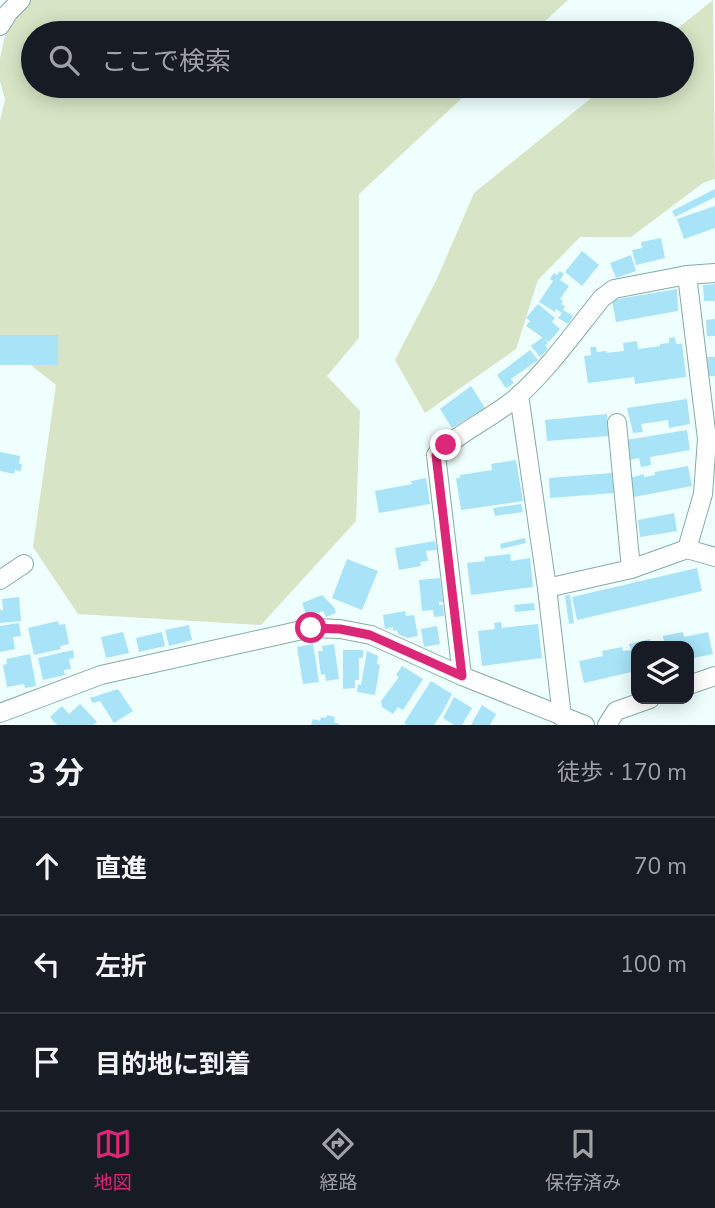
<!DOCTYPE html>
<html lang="ja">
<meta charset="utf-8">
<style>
body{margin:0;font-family:"Nunito Sans","Noto Sans JP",sans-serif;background:#242831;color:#f1f3f6}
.controls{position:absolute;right:21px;bottom:21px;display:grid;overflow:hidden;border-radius:14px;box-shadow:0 4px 18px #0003}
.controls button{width:63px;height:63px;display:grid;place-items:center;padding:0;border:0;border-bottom:2px solid #363941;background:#171b24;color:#f1f3f6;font:35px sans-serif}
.stop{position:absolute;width:21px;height:21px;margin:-16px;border:5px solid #db2777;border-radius:50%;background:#fff}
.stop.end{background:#db2777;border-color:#fff;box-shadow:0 2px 7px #0008}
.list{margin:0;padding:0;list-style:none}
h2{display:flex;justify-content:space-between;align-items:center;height:91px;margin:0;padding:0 28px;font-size:30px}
h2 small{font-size:23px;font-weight:400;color:#9ea1a6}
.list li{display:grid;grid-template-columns:46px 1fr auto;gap:21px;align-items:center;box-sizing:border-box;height:98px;padding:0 28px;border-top:2px solid #363941}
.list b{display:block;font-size:26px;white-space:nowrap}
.list em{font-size:23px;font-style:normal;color:#9ea1a6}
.icon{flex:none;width:38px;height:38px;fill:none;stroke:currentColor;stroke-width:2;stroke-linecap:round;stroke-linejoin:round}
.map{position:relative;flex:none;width:715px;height:725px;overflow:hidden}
.search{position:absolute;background:#171b24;box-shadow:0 4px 18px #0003;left:21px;right:21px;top:21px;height:77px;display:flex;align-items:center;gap:18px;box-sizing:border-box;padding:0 24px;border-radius:38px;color:#9ea1a6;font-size:26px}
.sheet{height:385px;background:#171b24}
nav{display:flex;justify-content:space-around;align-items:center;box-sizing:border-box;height:98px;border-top:2px solid #363941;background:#171b24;font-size:19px;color:#9ea1a6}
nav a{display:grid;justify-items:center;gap:4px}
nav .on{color:#db2777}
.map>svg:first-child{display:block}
.green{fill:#d7e4c5}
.building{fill:#a8e3f7}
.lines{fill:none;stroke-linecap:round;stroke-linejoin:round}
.minor-casing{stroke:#84aca9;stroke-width:20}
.minor{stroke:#fff;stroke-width:18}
.route{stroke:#db2777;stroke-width:9}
</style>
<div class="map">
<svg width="715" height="725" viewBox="0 0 715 725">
<rect width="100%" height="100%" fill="#eefffd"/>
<g class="green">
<polygon points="13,0 568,0 532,33 33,33 33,86 475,86 359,194 359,338 327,376 360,411 356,521 261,625 78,614 33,547 56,385 0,341 0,121 5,99 0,81 0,58"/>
<polygon points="713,0 715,179 703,183 631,237 580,237 538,280 516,349 425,413 395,360 436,281 474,193 606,86 682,86 682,33 672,33"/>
</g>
<g class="building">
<polygon points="715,189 715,197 675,217 672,211"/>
<polygon points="715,206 715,228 684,239 677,219"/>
<polygon points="661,238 665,258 636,265 632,250 642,248 641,242"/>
<polygon points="582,251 599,265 582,286 565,272"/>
<polygon points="631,255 636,271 616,278 610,263"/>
<polygon points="560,271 564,274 560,280 569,286 560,299 563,301 561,304 565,306 563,310 573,316 568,324 558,318 562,313 556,309 555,312 539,302 553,281 550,279 554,273 557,275"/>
<polygon points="715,284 715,301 704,301 703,285"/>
<polygon points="677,289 678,311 616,322 612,300"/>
<polygon points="538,304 555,318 552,322 560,329 549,342 526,326 530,321 526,318"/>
<polygon points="715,319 715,336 707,336 706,320"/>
<rect x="0" y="335" width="58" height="30"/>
<polygon points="543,337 548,343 545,346 548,349 540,357 531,346"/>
<polygon points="675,337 676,344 682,344 686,377 635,384 634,377 588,383 584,356 591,355 590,347 596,347 597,352 606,351 606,353 624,351 623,343 637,341 638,349 660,346 660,344 669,343 669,338"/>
<polygon points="530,350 538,360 511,379 514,383 506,388 497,375"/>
<polygon points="707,357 715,357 715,376 709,376"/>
<polygon points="471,386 485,408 452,428 440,409"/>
<polygon points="687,399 690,424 669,428 668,420 641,424 643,432 633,433 627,408"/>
<polygon points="607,414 609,436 547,441 545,420"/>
<polygon points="687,430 690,450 650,457 651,465 641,467 639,458 630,460 626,440"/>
<polygon points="0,452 20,456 19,464 22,464 21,471 15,470 14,474 0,471"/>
<polygon points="516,460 523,501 461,510 456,478 460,478 460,475 492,470 491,464"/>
<polygon points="688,466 692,486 634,497 630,478 644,474 644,477 655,475 655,472"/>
<polygon points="612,473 614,493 550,498 549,478"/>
<polygon points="426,478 430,504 379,513 375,491 412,484 411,481"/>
<polygon points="521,504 523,512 495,516 493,508"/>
<polygon points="674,513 677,531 640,537 638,520"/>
<polygon points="525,538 526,543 501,549 500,544"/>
<polygon points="435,541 437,550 426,551 428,561 420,562 421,566 399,570 395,548"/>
<polygon points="510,554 511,561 530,558 533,587 471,595 467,563 485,561 484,557"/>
<polygon points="347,559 378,571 362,610 332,598"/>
<polygon points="697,568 702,591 577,620 572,597"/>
<polygon points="440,578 443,602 439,602 439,605 443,605 444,616 434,617 433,610 422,611 419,580"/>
<polygon points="322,595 334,607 336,613 326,617 323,611 307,617 302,603"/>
<polygon points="570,595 574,623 569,624 565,596"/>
<polygon points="19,597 21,621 0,623 0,610 3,610 2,599"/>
<polygon points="534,603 535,610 515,612 514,605"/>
<polygon points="405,611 406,616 414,615 418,636 407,638 398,634 397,630 393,631 393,627 385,629 383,615"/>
<polygon points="58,621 59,625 65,624 69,644 60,646 61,649 34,655 28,628"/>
<polygon points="501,622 502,628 538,624 542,658 482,666 478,631 495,629 494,623"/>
<polygon points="19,623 21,636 13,637 15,649 0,652 0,626"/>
<polygon points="189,625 192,640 169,646 165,630"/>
<polygon points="437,626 440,644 424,647 421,629"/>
<polygon points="123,632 129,653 106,658 101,637"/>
<polygon points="162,632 165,646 139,652 136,638"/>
<polygon points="683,632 684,637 708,632 713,654 689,659 689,646 636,646 636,671 584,683 579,661 603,656 602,651 622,647 623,651 631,650 629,644 650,639 651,645 664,642 663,636"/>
<polygon points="313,644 319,682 303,684 297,647"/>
<polygon points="334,644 339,679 326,681 325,674 321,675 318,651 323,651 322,646"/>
<polygon points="73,650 74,658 69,659 71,669 64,670 65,675 43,680 38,658"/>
<polygon points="343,650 363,650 363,658 359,658 359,680 355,680 355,688 343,689"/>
<polygon points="367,651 378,656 377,664 380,665 375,695 357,692 358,684 361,685"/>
<polygon points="30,654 36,686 25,688 24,684 7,687 3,665 7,664 6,659"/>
<polygon points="402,666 423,679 403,710 398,707 393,714 382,707 381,701 399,677 396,675"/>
<polygon points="431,681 452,694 442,713 434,725 407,725 404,723"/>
<polygon points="118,689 133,711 114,723 100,701 93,703 90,698"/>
<polygon points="454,697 472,708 462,725 454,725 443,718"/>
<polygon points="80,704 97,722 93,725 57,725 50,717 62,706 69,714"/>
<polygon points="482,705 496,714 490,725 471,725"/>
<polygon points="327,715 335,717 334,722 341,725 311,725 313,719 320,721 321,717 326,718"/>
</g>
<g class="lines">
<defs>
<g id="minor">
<polyline points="0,26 8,13 21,0"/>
<polyline points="687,275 707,439 703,494 687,549"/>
<polyline points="519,395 547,588 562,717"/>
<polyline points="617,423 631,569"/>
<polyline points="0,580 24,564"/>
<polyline points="547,588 631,569 687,549 715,557"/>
<path d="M462,676L436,455C459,432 491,419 516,398C548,370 575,331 602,298L614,289L687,275L715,273"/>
<polyline points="689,685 715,676"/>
<polyline points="0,713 101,675 311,628 340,629 371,635 462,676 585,725"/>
<polyline points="607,725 616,711 650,699"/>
</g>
</defs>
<use href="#minor" class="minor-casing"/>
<use href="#minor" class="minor"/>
</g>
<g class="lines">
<polyline class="route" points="311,628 340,629 370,635 462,676 436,455 446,445"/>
</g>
</svg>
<div class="controls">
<button><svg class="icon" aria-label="layers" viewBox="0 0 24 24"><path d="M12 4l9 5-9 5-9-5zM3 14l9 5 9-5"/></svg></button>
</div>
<div class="stop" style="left:311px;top:628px"></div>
<div class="stop end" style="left:446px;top:445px"></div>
<div class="search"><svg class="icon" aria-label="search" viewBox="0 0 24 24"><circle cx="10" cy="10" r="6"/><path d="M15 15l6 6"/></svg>ここで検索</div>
</div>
<section class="sheet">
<h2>3 分<small>徒歩 · 170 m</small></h2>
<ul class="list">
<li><svg class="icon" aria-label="ahead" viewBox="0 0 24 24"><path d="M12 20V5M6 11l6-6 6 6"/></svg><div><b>直進</b></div><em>70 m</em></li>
<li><svg class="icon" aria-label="left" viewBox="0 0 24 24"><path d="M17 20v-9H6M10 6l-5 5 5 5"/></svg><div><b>左折</b></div><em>100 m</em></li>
<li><svg class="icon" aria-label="arrive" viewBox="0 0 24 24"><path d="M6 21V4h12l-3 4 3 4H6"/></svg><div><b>目的地に到着</b></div></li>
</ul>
</section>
<nav>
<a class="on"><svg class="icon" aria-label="map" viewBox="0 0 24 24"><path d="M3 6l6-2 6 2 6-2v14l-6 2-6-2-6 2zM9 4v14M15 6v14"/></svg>地図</a>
<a><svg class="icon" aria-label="directions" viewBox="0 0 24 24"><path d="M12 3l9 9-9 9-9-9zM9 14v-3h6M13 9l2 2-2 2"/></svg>経路</a>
<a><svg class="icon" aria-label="saved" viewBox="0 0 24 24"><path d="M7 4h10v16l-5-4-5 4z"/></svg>保存済み</a>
</nav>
